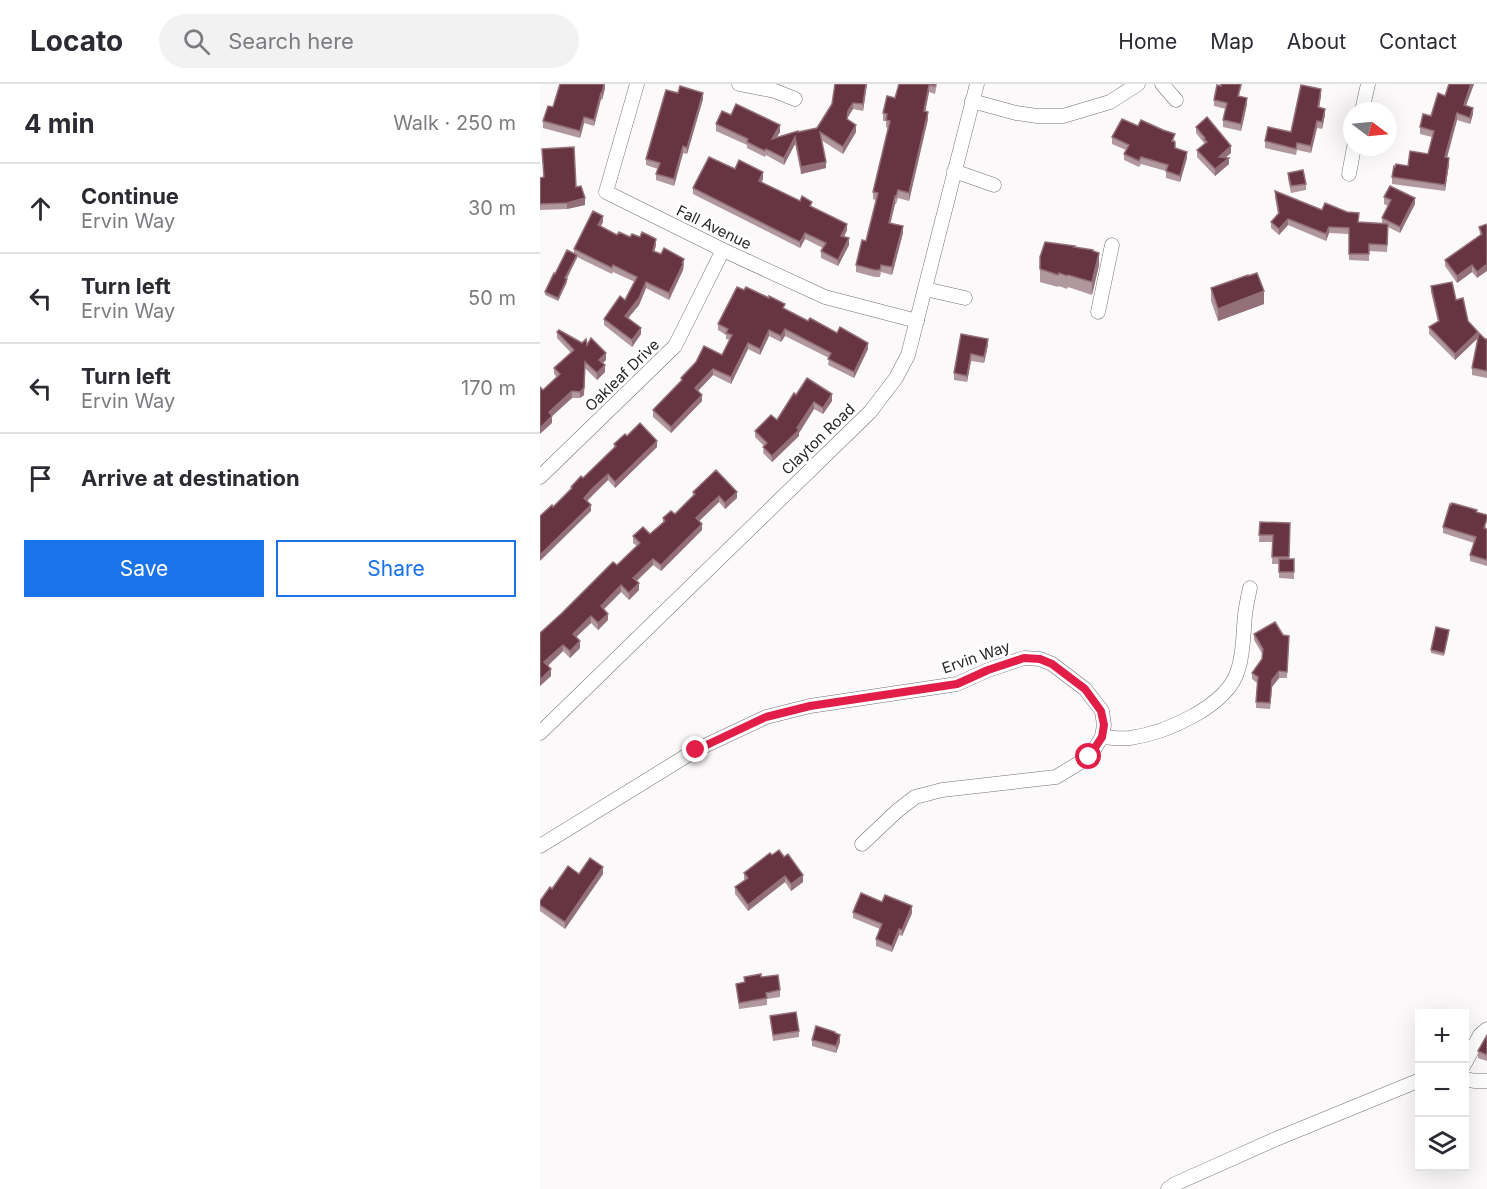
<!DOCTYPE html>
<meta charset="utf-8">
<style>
body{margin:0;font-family:Inter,sans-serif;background:#f2f2f3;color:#2b2b33}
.controls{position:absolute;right:18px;bottom:18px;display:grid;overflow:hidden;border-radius:0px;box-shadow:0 6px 24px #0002}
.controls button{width:54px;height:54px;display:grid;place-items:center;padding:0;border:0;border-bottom:2px solid #e1e1e2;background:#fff;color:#2b2b33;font:30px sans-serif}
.compass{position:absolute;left:803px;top:18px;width:54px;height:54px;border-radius:50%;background:#fff;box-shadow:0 6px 24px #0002;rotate:106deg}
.stop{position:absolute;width:18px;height:18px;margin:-14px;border:4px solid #e11d48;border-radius:50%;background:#fff}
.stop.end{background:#e11d48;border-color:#fff;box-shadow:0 2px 6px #0008}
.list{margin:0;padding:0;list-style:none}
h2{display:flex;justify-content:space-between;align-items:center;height:78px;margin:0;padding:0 24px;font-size:26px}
h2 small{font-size:20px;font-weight:400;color:#7c7c81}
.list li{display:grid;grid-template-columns:39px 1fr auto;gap:18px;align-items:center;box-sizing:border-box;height:90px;padding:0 24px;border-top:2px solid #e1e1e2}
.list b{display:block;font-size:22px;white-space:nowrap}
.list p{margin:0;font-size:20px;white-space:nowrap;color:#7c7c81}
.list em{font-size:20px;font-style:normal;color:#7c7c81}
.actions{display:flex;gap:12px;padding:18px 24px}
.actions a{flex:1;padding:14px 0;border:2px solid #1a73e8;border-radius:0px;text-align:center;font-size:21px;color:#1a73e8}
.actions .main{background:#1a73e8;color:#fff}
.icon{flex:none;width:33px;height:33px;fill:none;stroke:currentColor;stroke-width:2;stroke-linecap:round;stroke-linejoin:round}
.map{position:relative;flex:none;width:947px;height:1105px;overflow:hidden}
header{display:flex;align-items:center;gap:36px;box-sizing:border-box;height:84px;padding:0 30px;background:#fff;border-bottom:2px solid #e1e1e2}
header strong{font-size:28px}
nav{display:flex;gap:33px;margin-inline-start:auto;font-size:21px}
.search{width:420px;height:54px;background:#f2f2f3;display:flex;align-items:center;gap:15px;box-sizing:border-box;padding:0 21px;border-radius:33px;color:#7c7c81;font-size:22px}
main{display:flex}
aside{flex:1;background:#fff}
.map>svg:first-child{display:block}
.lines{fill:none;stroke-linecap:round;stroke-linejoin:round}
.minor-casing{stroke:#737072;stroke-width:15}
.minor{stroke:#fff;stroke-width:14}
.wall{fill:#b1979e}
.shaded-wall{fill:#937079}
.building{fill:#663541;stroke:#937079;stroke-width:1.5}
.route{stroke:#e11d48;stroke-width:8}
.labels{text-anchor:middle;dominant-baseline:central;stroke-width:6;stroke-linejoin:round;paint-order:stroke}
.street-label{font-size:15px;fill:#282728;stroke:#fff}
</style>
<header>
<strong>Locato</strong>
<div class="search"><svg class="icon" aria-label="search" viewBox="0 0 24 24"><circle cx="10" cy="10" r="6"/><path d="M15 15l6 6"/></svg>Search here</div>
<nav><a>Home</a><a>Map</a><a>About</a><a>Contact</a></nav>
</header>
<main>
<aside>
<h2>4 min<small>Walk · 250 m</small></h2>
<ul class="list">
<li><svg class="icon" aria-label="ahead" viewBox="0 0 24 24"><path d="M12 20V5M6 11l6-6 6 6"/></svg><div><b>Continue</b><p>Ervin Way</p></div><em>30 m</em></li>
<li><svg class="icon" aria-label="left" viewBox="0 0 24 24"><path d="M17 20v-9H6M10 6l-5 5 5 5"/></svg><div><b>Turn left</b><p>Ervin Way</p></div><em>50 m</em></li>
<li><svg class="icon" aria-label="left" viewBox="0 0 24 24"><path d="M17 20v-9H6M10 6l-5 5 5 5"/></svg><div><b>Turn left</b><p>Ervin Way</p></div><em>170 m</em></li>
<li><svg class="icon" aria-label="arrive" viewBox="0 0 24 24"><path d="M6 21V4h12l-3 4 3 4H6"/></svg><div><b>Arrive at destination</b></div></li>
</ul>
<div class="actions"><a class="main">Save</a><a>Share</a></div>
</aside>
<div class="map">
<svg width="947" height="1105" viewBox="0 0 947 1105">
<rect width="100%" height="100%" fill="#fcf9fb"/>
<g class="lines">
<defs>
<g id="minor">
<polyline points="97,0 66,108 183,166 285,213 377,237"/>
<polyline points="199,0 235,7 255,15"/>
<polyline points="622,0 636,16"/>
<polyline points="432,17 476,29 497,32 523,32 570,18 598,0"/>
<polyline points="822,27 828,0"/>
<polyline points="414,87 454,101"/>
<polyline points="809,90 814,63"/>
<polyline points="385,205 425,214"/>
<polyline points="558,228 572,161"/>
<polyline points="0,393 135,262 183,166"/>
<polyline points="0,649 330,328 356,294 368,271 437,0"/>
<path d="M562,653C571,654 581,655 590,654C625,649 687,623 698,586C704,568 703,550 705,531C706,522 708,513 710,504"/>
<polyline points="0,762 156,666 226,633 270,622 417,600 448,586 484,574 500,575 512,580 545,605 562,627 564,641 562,653 549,673 516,693 402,706 375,713 357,727 322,760"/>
<polyline points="924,981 940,951 947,945"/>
<polyline points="924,995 935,997 947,997"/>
<polyline points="628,1105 635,1100 736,1055 880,996"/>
</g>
</defs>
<use href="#minor" class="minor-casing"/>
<use href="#minor" class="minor"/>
</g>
<g class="wall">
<polygon points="65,0 65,4 62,16 61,15 54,42 44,39 40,54 3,44 3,37 13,23 16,14"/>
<polygon points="327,0 323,27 313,25 308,33 308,36 316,48 303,70 281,56 286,84 261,90 255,60 244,81 226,71 225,73 207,64 207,61 176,47 176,40 191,31 240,48 237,53 277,44 292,20"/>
<polygon points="359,0 397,0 395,10 389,8 385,27 388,35 369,117 358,114 356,120 355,120 350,139 363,149 352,191 341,188 340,193 335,193 316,188 316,181 326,157 336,116 333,115 333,108 348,44 346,43 346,37 343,37 343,29 355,14"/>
<polygon points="681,0 702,0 699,12 707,20 701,47 683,43 683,36 686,25 674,22 674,16"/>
<polygon points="909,0 934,0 926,21 933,30 930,40 917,36 907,74 909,80 905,107 852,100 852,93 868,82 888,70 892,53 880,50 880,43 891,32 905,12"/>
<polygon points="781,12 779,24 785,31 782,45 777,44 771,69 757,66 756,71 725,64 725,57 751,48"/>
<polygon points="163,15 147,70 143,69 134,102 116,96 116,90 118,85 106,81 106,75"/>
<polygon points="598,42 635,56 635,64 647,74 640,98 626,94 626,87 601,80 599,83 584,76 584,70 586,66 572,60 572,53"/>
<polygon points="656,43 691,69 686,73 689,80 675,92 657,73 657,66 664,61 664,59 656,49"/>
<polygon points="195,85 223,95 221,98 272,123 307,146 304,153 309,161 298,182 281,174 281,167 283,164 265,155 260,164 153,110 153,104"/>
<polygon points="748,89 766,100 766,106 751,109 748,95"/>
<polygon points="0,94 36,103 45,121 27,125 0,126"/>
<polygon points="735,107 782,126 818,138 842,139 842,134 848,122 844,120 844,113 875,120 860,149 848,143 847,168 829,167 829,177 809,176 809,150 789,149 786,157 748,141 739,151 731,144 731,138 738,130 735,113"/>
<polygon points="63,138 61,142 77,151 90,153 116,161 114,168 144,181 143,186 129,216 106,204 99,221 88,234 101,250 92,263 64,241 64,235 85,216 95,198 73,188 72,190 37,173 27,195 27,198 18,217 5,211 5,208 15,190 34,170 34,165"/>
<polygon points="947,140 937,194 932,188 917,199 905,182 905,176 940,151 939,143"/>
<polygon points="535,163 553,167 559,181 552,211 528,203 527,205 519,202 518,203 500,198 500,173"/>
<polygon points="891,202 916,216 938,254 947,255 947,294 932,291 932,284 938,254 915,276 889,250 889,243 898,238 891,208"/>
<polygon points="671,204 724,220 678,237 671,217"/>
<polygon points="245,225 268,237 328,265 314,294 288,281 289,274 245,252 241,258 229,252 220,271 208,265 191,300 173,291 158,307 162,317 131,349 113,333 113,326 141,297 141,294 182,271 190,256 186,255 186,251 178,246 178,240"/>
<polygon points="17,248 47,261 66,276 63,279 65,288 57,296 45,284 44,311 40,314 32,314 12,332 12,339 3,306 17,293 14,290 14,284 31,269 17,254"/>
<polygon points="421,250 448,261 444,279 431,277 427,298 414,296 414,289"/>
<polygon points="256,311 292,317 283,330 274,325 259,349 259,352 232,378 223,369 224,362 215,353 215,347 237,336"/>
<polygon points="87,352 117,363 75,404 68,396 53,410 47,417 51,427 13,423 31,406 31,403 43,394 74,364 74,360"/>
<polygon points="153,408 197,414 185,425 179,418 159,437 162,446 121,487 113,481 97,497 99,506 89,516 81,508 64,525 68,536 58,546 51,539 36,553 40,564 30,574 23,567 8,582 11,592 0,602 0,549 77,481 97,462 93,459 93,452 110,450 123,439 123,434 135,430 153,413"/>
<polygon points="937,428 947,445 947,482 930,477 930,471 934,459 903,449 903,443"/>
<polygon points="720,438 750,439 749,475 754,475 754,495 739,494 739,480 732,480 733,458 719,458"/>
<polygon points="909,549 904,572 891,569 891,566"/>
<polygon points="714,550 749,552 747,594 739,594 732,603 730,625 716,624 717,599 712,595 712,589 722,575 723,571 714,556"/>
<polygon points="230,769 263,798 251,807 245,798 208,827 195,810 195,803 205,796 204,795 204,789"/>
<polygon points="63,790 25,845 0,827 0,817 12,805"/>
<polygon points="342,818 372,829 362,852 359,851 352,868 336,862 336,855 340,845 313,834 313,828"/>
<polygon points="204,893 221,893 240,906 240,913 227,915 227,921 199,925 196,900 204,898"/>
<polygon points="230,932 259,947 259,953 233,957"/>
<polygon points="947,951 947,977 938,974 938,967"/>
<polygon points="272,956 300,958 296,969 272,962"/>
</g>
<g class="shaded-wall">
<polygon points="64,0 65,4 62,16 62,9"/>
<polygon points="326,0 327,0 323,27 323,20"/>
<polygon points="931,0 934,0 924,27 924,21"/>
<polygon points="389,1 389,8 384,35 384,27"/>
<polygon points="781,5 781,12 778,30 778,23"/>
<polygon points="61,9 61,15 54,42 54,36"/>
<polygon points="163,9 163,15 147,70 147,64"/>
<polygon points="707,14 707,20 701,47 701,40"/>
<polygon points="313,19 313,25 308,33 307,42 308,27"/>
<polygon points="933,24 933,30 930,40 930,34"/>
<polygon points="785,25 785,31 782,45 782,38"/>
<polygon points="388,28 388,35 369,117 369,109"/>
<polygon points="917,29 917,36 905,80 905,73"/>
<polygon points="44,33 44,39 40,54 40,47"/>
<polygon points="777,37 777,44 771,69 771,62"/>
<polygon points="240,41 240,48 232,61 232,55"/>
<polygon points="316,41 316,48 303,70 303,63"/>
<polygon points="255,53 255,60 244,81 244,74"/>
<polygon points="143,62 143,69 134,102 134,95"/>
<polygon points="691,62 691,69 679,79 679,73"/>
<polygon points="647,68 647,74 640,98 640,92"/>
<polygon points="689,74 689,80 675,92 675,85"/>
<polygon points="909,74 909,80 905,107 905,101"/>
<polygon points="286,78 286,84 261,90 261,83"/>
<polygon points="223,88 223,95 219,103 219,97"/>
<polygon points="355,112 355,120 349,146 349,139"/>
<polygon points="45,114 45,121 27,125 27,119"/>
<polygon points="875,114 875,120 860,149 860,143"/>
<polygon points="63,132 63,138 58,147 58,141"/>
<polygon points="748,135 748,141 739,151 739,145"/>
<polygon points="307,140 307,146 301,159 301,152"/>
<polygon points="363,142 363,149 352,191 352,183"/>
<polygon points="789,143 789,149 786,157 786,150"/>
<polygon points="265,149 265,155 260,164 260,158"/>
<polygon points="309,154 309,161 298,182 298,176"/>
<polygon points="116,155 116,161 113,173 113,167"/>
<polygon points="559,169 559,181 552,211 552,198"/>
<polygon points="37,171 37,174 25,197 25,194"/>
<polygon points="144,175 143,186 129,216 129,209"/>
<polygon points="947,180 947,187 937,194 937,188"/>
<polygon points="932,181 932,188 917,199 917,192"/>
<polygon points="27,195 27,198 18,217 18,214"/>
<polygon points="106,198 106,204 99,221 85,238 85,232"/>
<polygon points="724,207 724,220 678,237 678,225"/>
<polygon points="101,244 101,250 92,263 92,256"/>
<polygon points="245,245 245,252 241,258 241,252"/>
<polygon points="229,246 229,252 220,271 220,265"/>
<polygon points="938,248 938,254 915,276 915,270"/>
<polygon points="448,255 448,261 444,279 444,273"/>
<polygon points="208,259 208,265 191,300 191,293"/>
<polygon points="328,259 328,265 314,294 314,288"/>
<polygon points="66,269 66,276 59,282 59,276"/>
<polygon points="431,270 431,277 427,298 427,292"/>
<polygon points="45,278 44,311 40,314 40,308"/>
<polygon points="65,281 65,288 57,296 57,289"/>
<polygon points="173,285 173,291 155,310 155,304"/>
<polygon points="32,307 32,314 9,335 9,328"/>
<polygon points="292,310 292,317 283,330 283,324"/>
<polygon points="162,311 162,317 131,349 131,343"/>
<polygon points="274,318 274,325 259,349 259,352 232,378 232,372 257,344"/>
<polygon points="12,332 12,339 0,350 0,344"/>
<polygon points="117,357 117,363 75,404 75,398"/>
<polygon points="68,390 68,396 44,420 44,414"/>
<polygon points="197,408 197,414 185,425 185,419"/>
<polygon points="179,412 179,418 156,440 156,434"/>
<polygon points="51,421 51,427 0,477 0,471"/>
<polygon points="162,440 162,446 121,487 121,481"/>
<polygon points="113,475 113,481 93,500 93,494"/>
<polygon points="99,499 99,506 89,516 89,509"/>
<polygon points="81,501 81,508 61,528 61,522"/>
<polygon points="68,530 68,536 58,546 58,539"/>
<polygon points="51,532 51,539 33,556 33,550"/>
<polygon points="40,557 40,564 30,574 30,567"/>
<polygon points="23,561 23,567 4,585 4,578"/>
<polygon points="11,585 11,592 0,602 0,596"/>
<polygon points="739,587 739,594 732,603 730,625 732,596"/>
<polygon points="63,783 63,790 25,845 25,838"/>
<polygon points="263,791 263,798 251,807 251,800"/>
<polygon points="245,792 245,798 208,827 208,821"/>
<polygon points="372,822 372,829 362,852 362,846"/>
<polygon points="359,845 359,851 352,868 352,862"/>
<polygon points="300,951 300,958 296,969 296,962"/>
</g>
<g class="building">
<polygon points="20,0 64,0 62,9 61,9 54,36 44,33 40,47 3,37 8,22 13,23"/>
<polygon points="295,0 326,0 323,20 313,19 308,27 307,35 316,41 303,63 280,48 286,78 261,83 255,53 244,74 226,65 225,67 207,58 208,55 176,40 182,27 191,31 196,20 240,41 232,55 258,47 258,48 277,44 292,20"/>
<polygon points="359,0 395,0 395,2 389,1 384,27 388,28 369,109 358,106 356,113 355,112 349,139 363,142 352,183 341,181 340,186 335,186 316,181 322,156 326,157 338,109 333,108 350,37 346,36 347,30 343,29 347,12 355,14"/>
<polygon points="681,0 701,0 698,12 707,14 701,40 683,36 687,19 674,16 677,1 681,2"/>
<polygon points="909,0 931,0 924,21 933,24 930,34 917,29 905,73 909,74 905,101 852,93 854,82 855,83 856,80 868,82 870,67 888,70 894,47 880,43 883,30 891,32 898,9 905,12"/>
<polygon points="761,1 781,5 778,23 785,25 782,38 777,37 771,62 757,59 756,65 725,57 728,43 751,48"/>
<polygon points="140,2 163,9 147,64 143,62 134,95 116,90 120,79 106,75 126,6 138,9"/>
<polygon points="667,33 691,62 679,73 689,74 675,85 657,66 667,58 664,55 665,54 656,43"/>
<polygon points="582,35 598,42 601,36 623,46 635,50 632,57 635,58 635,64 647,68 640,92 626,87 628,81 601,73 599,77 584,70 589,61 572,53"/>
<polygon points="34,63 36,103 41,102 45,114 27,119 0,120 0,94 4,93 2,65"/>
<polygon points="169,73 195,85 199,76 223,88 219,97 260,117 262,112 272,118 270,122 307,140 301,152 309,154 298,176 281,167 286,159 265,149 260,158 153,104"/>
<polygon points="763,86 766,100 751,102 748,89"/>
<polygon points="850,102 875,114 860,143 842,134 851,116 844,113"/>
<polygon points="735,107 782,126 785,119 807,128 819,129 818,138 848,140 847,161 829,160 829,170 809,170 809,144 789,143 786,150 748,135 739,145 731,138 739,129"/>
<polygon points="53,127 63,132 58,141 77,151 79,148 90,153 92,150 100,153 102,148 116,155 113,167 121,170 124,164 144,175 142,179 143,180 129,209 106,198 99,214 85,232 101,244 92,256 64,235 80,212 85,216 97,193 73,181 72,184 34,165"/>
<polygon points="947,140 947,180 937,188 932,181 917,192 905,176 942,150 939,143"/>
<polygon points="505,158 535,162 534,163 553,166 553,167 559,169 552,198 528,191 527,192 519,189 518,191 500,185 500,173"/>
<polygon points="27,166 37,171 25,194 27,195 18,214 5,208 14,189 15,190"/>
<polygon points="717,189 724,207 678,225 671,204 708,191 708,192"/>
<polygon points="912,198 916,216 923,214 928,237 938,248 915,270 889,243 899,237 891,202"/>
<polygon points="197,203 204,206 206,203 229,214 229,212 245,220 243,224 268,237 270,234 297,249 300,243 328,259 314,288 288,275 291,269 245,245 241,252 229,246 220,265 208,259 191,293 173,285 155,304 162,311 131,343 113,326 142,296 141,294 156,278 164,262 182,271 192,251 186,249 188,245 178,240"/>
<polygon points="19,246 42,259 46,255 47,261 51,254 66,269 59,276 65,281 57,289 45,278 44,304 40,308 32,307 9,328 12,332 0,344 0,303 3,306 20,290 14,284 34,266 17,248"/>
<polygon points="939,249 945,255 947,255 947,287 932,284"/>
<polygon points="421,250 448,255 444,273 431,270 427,292 414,289"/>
<polygon points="267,294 292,310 283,324 274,318 257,344 259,346 232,372 223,363 227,359 215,347 231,331 237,336 254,309 256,311"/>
<polygon points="100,339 117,357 75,398 68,390 53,404 44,414 51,421 0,471 0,432 12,421 13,423 32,404 31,403 41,392 43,394 76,362 74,360 85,350 87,352"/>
<polygon points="176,386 197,408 185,419 179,412 156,434 162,440 121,481 113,475 93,494 99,499 89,509 81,501 61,522 68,530 58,539 51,532 33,550 40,557 30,567 23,561 4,578 11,585 0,596 0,549 22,529 73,478 77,481 100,459 93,452 103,443 110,450 125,437 123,434 131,427 135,430 155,410 153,408"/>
<polygon points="912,419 937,426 936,428 947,431 947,435 944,444 947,445 947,476 930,471 936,453 903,443 910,420 911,421"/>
<polygon points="720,438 750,439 749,473 732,473 733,451 719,451"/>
<rect x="739" y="475" width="15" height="13"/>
<polygon points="735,538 743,551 749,552 747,588 739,587 732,596 730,619 716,618 718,593 712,589 722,575 723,565 714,550"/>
<polygon points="896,543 909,546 904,569 891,566"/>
<polygon points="239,766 244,773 248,770 263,791 251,800 245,792 208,821 195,803 208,794 204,789 230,769 232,771"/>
<polygon points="50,774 63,783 25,838 0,821 0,817 10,803 12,805 28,782 39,790"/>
<polygon points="321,809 342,818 345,811 372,822 362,846 359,845 352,862 336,855 342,840 313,828"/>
<polygon points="221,890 221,893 238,891 240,906 226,909 227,914 199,919 196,900 205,898 204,893"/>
<polygon points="256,928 259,947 233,951 230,932"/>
<polygon points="276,942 295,948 295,949 300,951 296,962 272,956"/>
<polygon points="947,951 947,971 938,967"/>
</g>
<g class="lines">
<polyline class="route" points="156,666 226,633 270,622 417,600 448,586 484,574 500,575 512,580 545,605 561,627 564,641 562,653 549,673"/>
</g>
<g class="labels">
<g class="street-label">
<text transform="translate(174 143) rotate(26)">Fall Avenue</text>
<text transform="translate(82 291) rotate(-44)">Oakleaf Drive</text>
<text transform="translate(278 355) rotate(-44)">Clayton Road</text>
<text transform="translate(436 573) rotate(-19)">Ervin Way</text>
</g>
</g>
</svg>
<div class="controls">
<button>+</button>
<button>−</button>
<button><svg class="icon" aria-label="layers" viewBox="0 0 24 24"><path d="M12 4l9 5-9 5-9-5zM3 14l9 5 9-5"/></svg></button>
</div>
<svg class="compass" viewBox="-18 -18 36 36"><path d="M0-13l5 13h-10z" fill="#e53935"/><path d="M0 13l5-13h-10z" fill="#7c7c81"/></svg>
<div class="stop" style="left:549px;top:673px"></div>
<div class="stop end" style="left:156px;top:666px"></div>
</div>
</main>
